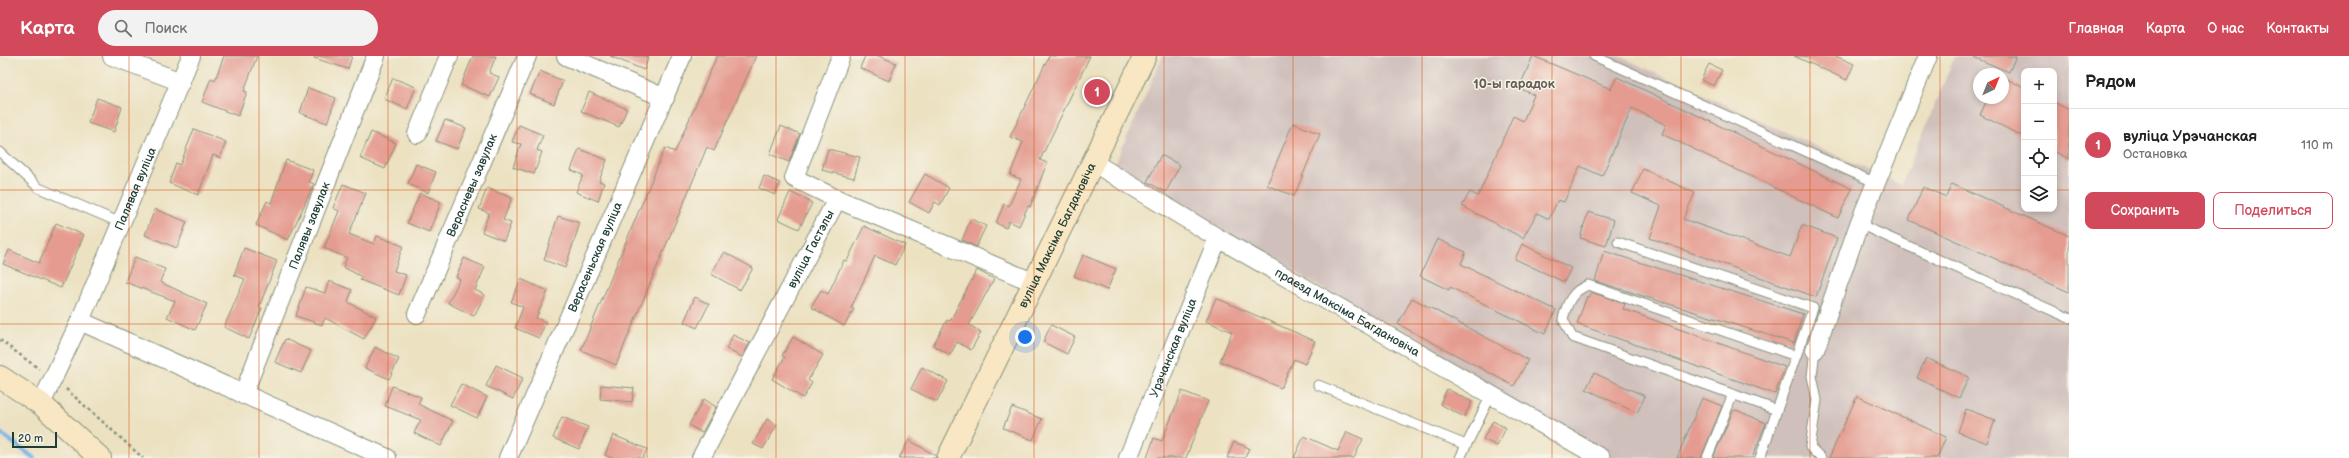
<!DOCTYPE html>
<html lang="ru">
<meta charset="utf-8">
<style>
body{margin:0;font-family:"Balsamiq Sans",sans-serif;background:#f2f2f2;color:#202124}
.controls{position:absolute;right:12px;top:12px;display:grid;overflow:hidden;border-radius:8px;box-shadow:0 2px 6px #0003}
.controls button{width:36px;height:36px;display:grid;place-items:center;padding:0;border:0;border-bottom:1px solid #e0e0e0;background:#fff;color:#202124;font:20px sans-serif}
.compass{position:absolute;left:1973px;top:12px;width:36px;height:36px;border-radius:50%;background:#fff;box-shadow:0 2px 6px #0003;rotate:43deg}
.scale{position:absolute;left:12px;bottom:10px;width:45px;box-sizing:border-box;padding-left:4px;border:2px solid #1f3d34;border-top:0;font-size:11px;line-height:14px;white-space:nowrap;color:#1f3d34;-webkit-text-stroke:3px #f7f3e8;paint-order:stroke}
.you{position:absolute;left:1025px;top:281px;width:14px;height:14px;margin:-10px;border:3px solid #fff;border-radius:50%;background:#1a73e8;box-shadow:0 0 0 6px #1a73e833}
.badge{display:grid;place-items:center;width:26px;height:26px;border-radius:50%;background:#d1495b;color:#fff;font-size:13px;font-weight:700}
.pin{position:absolute;translate:-50% -50%;border:2px solid #fff;box-shadow:0 1px 4px #0006}
.list{margin:0;padding:0;list-style:none}
h2{display:flex;justify-content:space-between;align-items:center;height:52px;margin:0;padding:0 16px;font-size:17px}
h2 small{font-size:13px;font-weight:400;color:#757577}
.list li{display:grid;grid-template-columns:26px 1fr auto;gap:12px;align-items:center;box-sizing:border-box;height:72px;padding:0 16px;border-top:1px solid #e0e0e0}
.list b{display:block;font-size:15px;white-space:nowrap}
.list p{margin:0;font-size:13px;white-space:nowrap;color:#757577}
.list em{font-size:13px;font-style:normal;color:#757577}
.actions{display:flex;gap:8px;padding:12px 16px}
.actions a{flex:1;padding:9px 0;border:1px solid #d1495b;border-radius:8px;text-align:center;font-size:14px;color:#d1495b}
.actions .main{background:#d1495b;color:#fff}
.icon{flex:none;width:22px;height:22px;fill:none;stroke:currentColor;stroke-width:2;stroke-linecap:round;stroke-linejoin:round}
.map{position:relative;flex:none;width:2069px;height:402px;overflow:hidden}
header{display:flex;align-items:center;gap:24px;box-sizing:border-box;height:56px;padding:0 20px;background:#d1495b;color:#fff}
header strong{font-size:19px}
nav{display:flex;gap:22px;margin-inline-start:auto;font-size:14px}
.search{width:280px;height:36px;background:#f2f2f2;display:flex;align-items:center;gap:10px;box-sizing:border-box;padding:0 14px;border-radius:22px;color:#757577;font-size:15px}
main{display:flex}
aside{flex:1;background:#fff}
.map>svg:first-child{display:block}
.industrial{fill:#d0c0bc;fill-rule:evenodd}
.lines{fill:none;stroke-linecap:round;stroke-linejoin:round}
.stream{stroke:#77b2e8;stroke-width:4.5}
.building{fill:#e59b90}
.lane-casing{stroke:#86907b;stroke-width:11}
.street-casing{stroke:#86907b;stroke-width:20}
.secondary-casing{stroke:#86907b;stroke-width:24}
.path{stroke:#86907b;stroke-width:2.5;stroke-dasharray:3 3;stroke-linecap:butt}
.lane{stroke:#fff;stroke-width:9}
.street{stroke:#fff;stroke-width:18}
.secondary{stroke:#f9e7c3;stroke-width:22}
.grid{fill:none;stroke:#d45610;stroke-width:1;stroke-opacity:0.55}
.labels{text-anchor:middle;dominant-baseline:central;stroke-width:3;stroke-linejoin:round;paint-order:stroke}
.street-label{font-size:12px;fill:#1f3d34;stroke:#f7f3e8}
.neighbourhood-label{font-size:13px;font-weight:bold;fill:#645e54;stroke:#f7f3e8}
</style>
<header>
<strong>Карта</strong>
<div class="search"><svg class="icon" aria-label="search" viewBox="0 0 24 24"><circle cx="10" cy="10" r="6"/><path d="M15 15l6 6"/></svg>Поиск</div>
<nav><a>Главная</a><a>Карта</a><a>О нас</a><a>Контакты</a></nav>
</header>
<main>
<div class="map">
<svg width="2069" height="402" viewBox="0 0 2069 402">
<rect width="100%" height="100%" fill="#f7f3e8"/>
<filter id="ink" filterUnits="userSpaceOnUse"><feTurbulence type="fractalNoise" baseFrequency=".025" numOctaves="2"/><feDisplacementMap in="SourceGraphic" scale="8" xChannelSelector="R" yChannelSelector="G"/><feConvolveMatrix kernelMatrix="1 2 1 2 8 2 1 2 1" color-interpolation-filters="sRGB"/></filter>
<filter id="wash" filterUnits="userSpaceOnUse"><feTurbulence type="fractalNoise" baseFrequency=".012" numOctaves="4" result="noise"/><feDisplacementMap in="SourceGraphic" scale="16" xChannelSelector="R" yChannelSelector="G"/><feGaussianBlur stdDeviation="0.9" result="paint"/><feColorMatrix in="noise" values="0 0 0 0 0 0 0 0 0 0 0 0 0 0 0 0 0 1.4 0 .05"/><feComposite in="paint" operator="in"/></filter>
<g filter="url(#wash)">
<rect width="100%" height="100%" fill="#ece2c2"/>
<path class="industrial" d="M1163,0H1619L1901,129L1955,0H2069V402H1610L1114,110ZM2024,15H2054V153H2024ZM1979,18H2003V42H1979Z"/>
<g class="lines">
<polyline class="stream" points="0,377 34,402"/>
</g>
<g id="blocks">
<g class="building">
<polygon points="224,0 257,0 244,35 247,36 238,60 202,46 211,22 215,24"/>
<polygon points="315,0 352,0 348,13 314,2"/>
<polygon points="473,0 496,0 489,17 499,21 490,41 461,29"/>
<polygon points="610,0 649,0 644,14"/>
<polygon points="717,0 756,0 714,95 707,91 616,309 581,294 665,92 675,96"/>
<polygon points="865,0 879,0 896,7 889,25 860,12"/>
<polygon points="1049,0 1090,0 1040,104 1047,107 1030,151 1028,150 1019,170 1009,165 1006,172 996,167 1004,148 1009,150 1021,123 1010,119 1023,86 1010,81"/>
<polygon points="1533,0 1611,33 1617,21 1852,133 1838,162 1662,78 1666,69 1632,52 1602,120 1580,110 1564,146 1558,144 1549,163 1537,157 1523,182 1462,150 1470,136 1478,140 1513,60 1523,65 1534,39 1519,32"/>
<polygon points="1794,0 1836,0 1854,8 1847,24"/>
<polygon points="1971,0 2016,0 2009,16"/>
<polygon points="1709,8 1722,14 1714,30 1701,24"/>
<polygon points="540,15 563,25 554,48 530,38"/>
<polygon points="2003,21 2024,32 2024,81 1980,59 1988,42 2003,42"/>
<polygon points="393,22 416,31 407,53 384,43"/>
<polygon points="308,32 336,42 327,67 300,57"/>
<polygon points="589,36 627,53 619,71 581,55"/>
<polygon points="97,42 122,51 114,76 88,67"/>
<polygon points="2054,46 2069,54 2069,103 2054,95"/>
<polygon points="445,64 466,72 457,93 436,85"/>
<polygon points="1293,67 1320,78 1294,140 1267,129"/>
<polygon points="519,69 543,79 537,94 542,96 534,118 513,111 521,88 512,86"/>
<polygon points="781,70 800,78 789,106 770,98"/>
<polygon points="194,73 226,86 220,102 213,99 198,139 169,127 176,107 180,109"/>
<polygon points="371,76 396,87 385,113 360,102"/>
<polygon points="579,93 607,104 599,125 604,127 598,145 576,136 583,119 571,114"/>
<polygon points="828,93 860,101 854,122 822,114"/>
<polygon points="1161,99 1180,109 1166,136 1147,126"/>
<polygon points="286,104 313,114 309,126 314,128 288,184 256,169 267,145 271,147"/>
<polygon points="416,108 436,116 428,137 408,128"/>
<polygon points="1643,113 1695,137 1683,163 1790,201 1802,169 1837,182 1816,241 1650,182 1661,150 1632,137"/>
<polygon points="925,118 949,132 940,149 935,146 929,157 909,146"/>
<polygon points="764,120 780,127 775,139 759,132"/>
<polygon points="343,128 366,137 349,178 374,188 377,180 403,190 394,215 406,219 399,239 360,224 362,221 343,211 347,202 324,192 339,155 333,152"/>
<polygon points="1952,128 2069,180 2069,236 1909,164 1923,131 1946,141"/>
<polygon points="487,132 512,142 503,164 511,167 504,185 482,176 489,157 479,153"/>
<polygon points="790,136 812,147 799,173 778,163"/>
<polygon points="420,137 441,146 429,176 407,167"/>
<polygon points="155,153 187,166 177,192 145,179"/>
<polygon points="1588,156 1614,164 1606,190 1580,182"/>
<polygon points="558,160 580,167 565,212 544,204"/>
<polygon points="971,163 986,170 976,191 962,184"/>
<polygon points="56,167 84,179 61,232 3,208 9,194 39,207"/>
<polygon points="864,170 905,189 895,209 875,200 851,252 854,253 844,270 811,251 821,234 828,238 844,204 847,205"/>
<polygon points="1437,183 1466,196 1461,208 1556,254 1545,278 1450,231 1449,234 1420,220"/>
<polygon points="1522,188 1571,212 1564,226 1515,203"/>
<polygon points="244,192 277,205 259,251 262,252 249,283 224,271 245,223 234,219"/>
<polygon points="1604,195 1803,258 1794,287 1595,225"/>
<polygon points="724,196 753,212 740,234 711,218"/>
<polygon points="1083,199 1116,213 1107,234 1074,220"/>
<polygon points="135,201 165,213 160,226 207,248 195,274 167,261 175,245 125,226"/>
<polygon points="464,202 485,211 475,234 485,239 474,260 448,247 460,223 456,221"/>
<polygon points="977,214 994,223 969,269 981,276 971,294 957,286 950,299 933,289 947,264 950,265"/>
<polygon points="521,223 548,235 536,262 546,266 539,282 515,272 523,251 511,246"/>
<polygon points="329,225 352,234 348,246 376,261 364,283 325,262 322,269 296,260 306,231 325,237"/>
<polygon points="1591,236 1625,248 1623,253 1785,311 1775,338 1577,268 1587,240 1589,241"/>
<polygon points="695,241 709,248 697,272 684,266"/>
<polygon points="1216,242 1315,285 1305,308 1294,303 1281,332 1220,305 1232,276 1206,265"/>
<polygon points="1412,242 1528,304 1514,330 1398,268"/>
<polygon points="1051,269 1075,281 1067,298 1043,286"/>
<polygon points="733,279 750,287 742,301 726,293"/>
<polygon points="793,281 823,299 808,324 812,327 803,342 772,323 785,301 782,300"/>
<polygon points="285,283 311,295 301,317 275,306"/>
<polygon points="375,291 399,303 389,323 365,312"/>
<polygon points="1926,302 1969,321 1959,342 1917,322"/>
<polygon points="496,309 523,322 513,343 486,330"/>
<polygon points="922,311 948,325 937,346 911,333"/>
<polygon points="1594,317 1645,340 1637,357 1586,333"/>
<polygon points="461,328 487,341 477,362 450,349"/>
<polygon points="601,329 634,332 632,346 600,343"/>
<polygon points="392,330 421,341 418,348 453,365 441,390 414,377 421,364 385,350"/>
<polygon points="1447,333 1472,346 1464,361 1440,348"/>
<polygon points="1182,335 1208,345 1186,402 1147,402 1154,382 1162,385"/>
<polygon points="1857,340 1946,381 1937,402 1829,402"/>
<polygon points="1702,342 1722,350 1701,402 1677,402"/>
<polygon points="704,343 716,351 702,377 689,369"/>
<polygon points="1012,351 1042,363 1033,384 1003,372"/>
<polygon points="1966,353 1995,364 1987,387 1958,376"/>
<polygon points="1736,354 1766,367 1752,402 1713,402 1733,355"/>
<polygon points="562,361 588,371 579,393 553,382"/>
<polygon points="767,363 777,369 763,393 753,388"/>
<polygon points="1493,365 1506,372 1497,390 1483,383"/>
<polygon points="1347,376 1363,383 1354,402 1294,402 1304,380 1338,395"/>
<polygon points="613,379 647,393 643,402 612,402 605,399"/>
<polygon points="909,384 936,400 936,402 899,402"/>
<polygon points="1234,386 1249,392 1245,402 1227,402"/>
</g>
</g>
</g>
<g filter="url(#ink)">
<use href="#blocks" fill-opacity="0" stroke="#86907b" stroke-width="1"/>
<g class="lines">
<defs>
<g id="lane">
<polyline points="1594,0 1876,127"/>
<polyline points="0,96 39,132 121,167"/>
<polyline points="1859,168 2069,262"/>
<polyline points="1618,186 1813,252 1760,402"/>
<polyline points="1815,294 1812,320 1817,344 1810,391 1821,402"/>
<polyline points="1318,329 1466,389"/>
<path d="M1777,354L1572,281L1563,263C1567,247 1572,235 1588,229L1796,300"/>
<polyline points="1460,402 1491,339"/>
<polyline points="1707,402 1733,338"/>
</g>
<g id="street">
<polyline points="112,0 181,26"/>
<polyline points="566,0 665,42"/>
<polyline points="841,0 794,122 837,143 1035,227"/>
<polyline points="417,78 449,0"/>
<path id="s1" d="M1094,107L1218,182L1601,402"/>
<path id="s2" d="M417,258L527,0"/>
<polyline points="80,265 387,402"/>
<polyline points="1815,294 1859,168 1928,0"/>
<path id="s3" d="M243,339L376,0"/>
<path id="s4" d="M41,348L80,265L191,0"/>
<path id="s5" d="M508,402L682,0"/>
<path id="s6" d="M701,402L837,143"/>
<path id="s7" d="M1128,402L1218,182"/>
</g>
<g id="secondary">
<polyline points="0,321 41,348 100,402"/>
<path id="s8" d="M948,402L1145,0"/>
</g>
</defs>
<use href="#lane" class="lane-casing"/>
<use href="#street" class="street-casing"/>
<use href="#secondary" class="secondary-casing"/>
<g class="path">
<polyline points="0,284 39,313"/>
<polyline points="66,333 143,402"/>
</g>
<use href="#lane" class="lane"/>
<use href="#street" class="street"/>
<use href="#secondary" class="secondary"/>
</g>
</g>
<path class="grid" d="M129,0V402M259,0V402M388,0V402M517,0V402M647,0V402M776,0V402M905,0V402M1034,0V402M1164,0V402M1293,0V402M1422,0V402M1552,0V402M1681,0V402M1810,0V402M1940,0V402M0,134H2024M2054,134H2069M0,268H2069"/>
<g class="labels">
<g class="street-label">
<text stroke="none"><textPath href="#s2" startOffset="140">Верасневы завулак</textPath></text>
<text stroke="none"><textPath href="#s4" startOffset="235">Палявая вуліца</textPath></text>
<text stroke="none"><textPath href="#s3" startOffset="182">Палявы завулак</textPath></text>
<text stroke="none"><textPath href="#s8" startOffset="248">вуліца Максіма Багдановіча</textPath></text>
<text stroke="none"><textPath href="#s6" startOffset="236">вуліца Гастэлы</textPath></text>
<text stroke="none"><textPath href="#s5" startOffset="219">Верасеньская вуліца</textPath></text>
<text stroke="none"><textPath href="#s1" startOffset="294">праезд Максіма Багдановіча</textPath></text>
<text stroke="none"><textPath href="#s7" startOffset="119">Урэчанская вуліца</textPath></text>
</g>
<g class="neighbourhood-label">
<text x="1514" y="28">10-ы гарадок</text>
</g>
</g>
</svg>
<div class="controls">
<button>+</button>
<button>−</button>
<button><svg class="icon" aria-label="locate" viewBox="0 0 24 24"><circle cx="12" cy="12" r="6"/><path d="M12 2v4M12 18v4M2 12h4M18 12h4"/></svg></button>
<button><svg class="icon" aria-label="layers" viewBox="0 0 24 24"><path d="M12 4l9 5-9 5-9-5zM3 14l9 5 9-5"/></svg></button>
</div>
<svg class="compass" viewBox="-18 -18 36 36"><path d="M0-13l5 13h-10z" fill="#e53935"/><path d="M0 13l5-13h-10z" fill="#757577"/></svg>
<div class="scale">20 m</div>
<div class="you"></div>
<div class="pin badge" style="left:1097px;top:36px">1</div>
</div>
<aside>
<h2>Рядом<small></small></h2>
<ul class="list">
<li><span class="badge">1</span><div><b>вуліца Урэчанская</b><p>Остановка</p></div><em>110 m</em></li>
</ul>
<div class="actions"><a class="main">Сохранить</a><a>Поделиться</a></div>
</aside>
</main>
